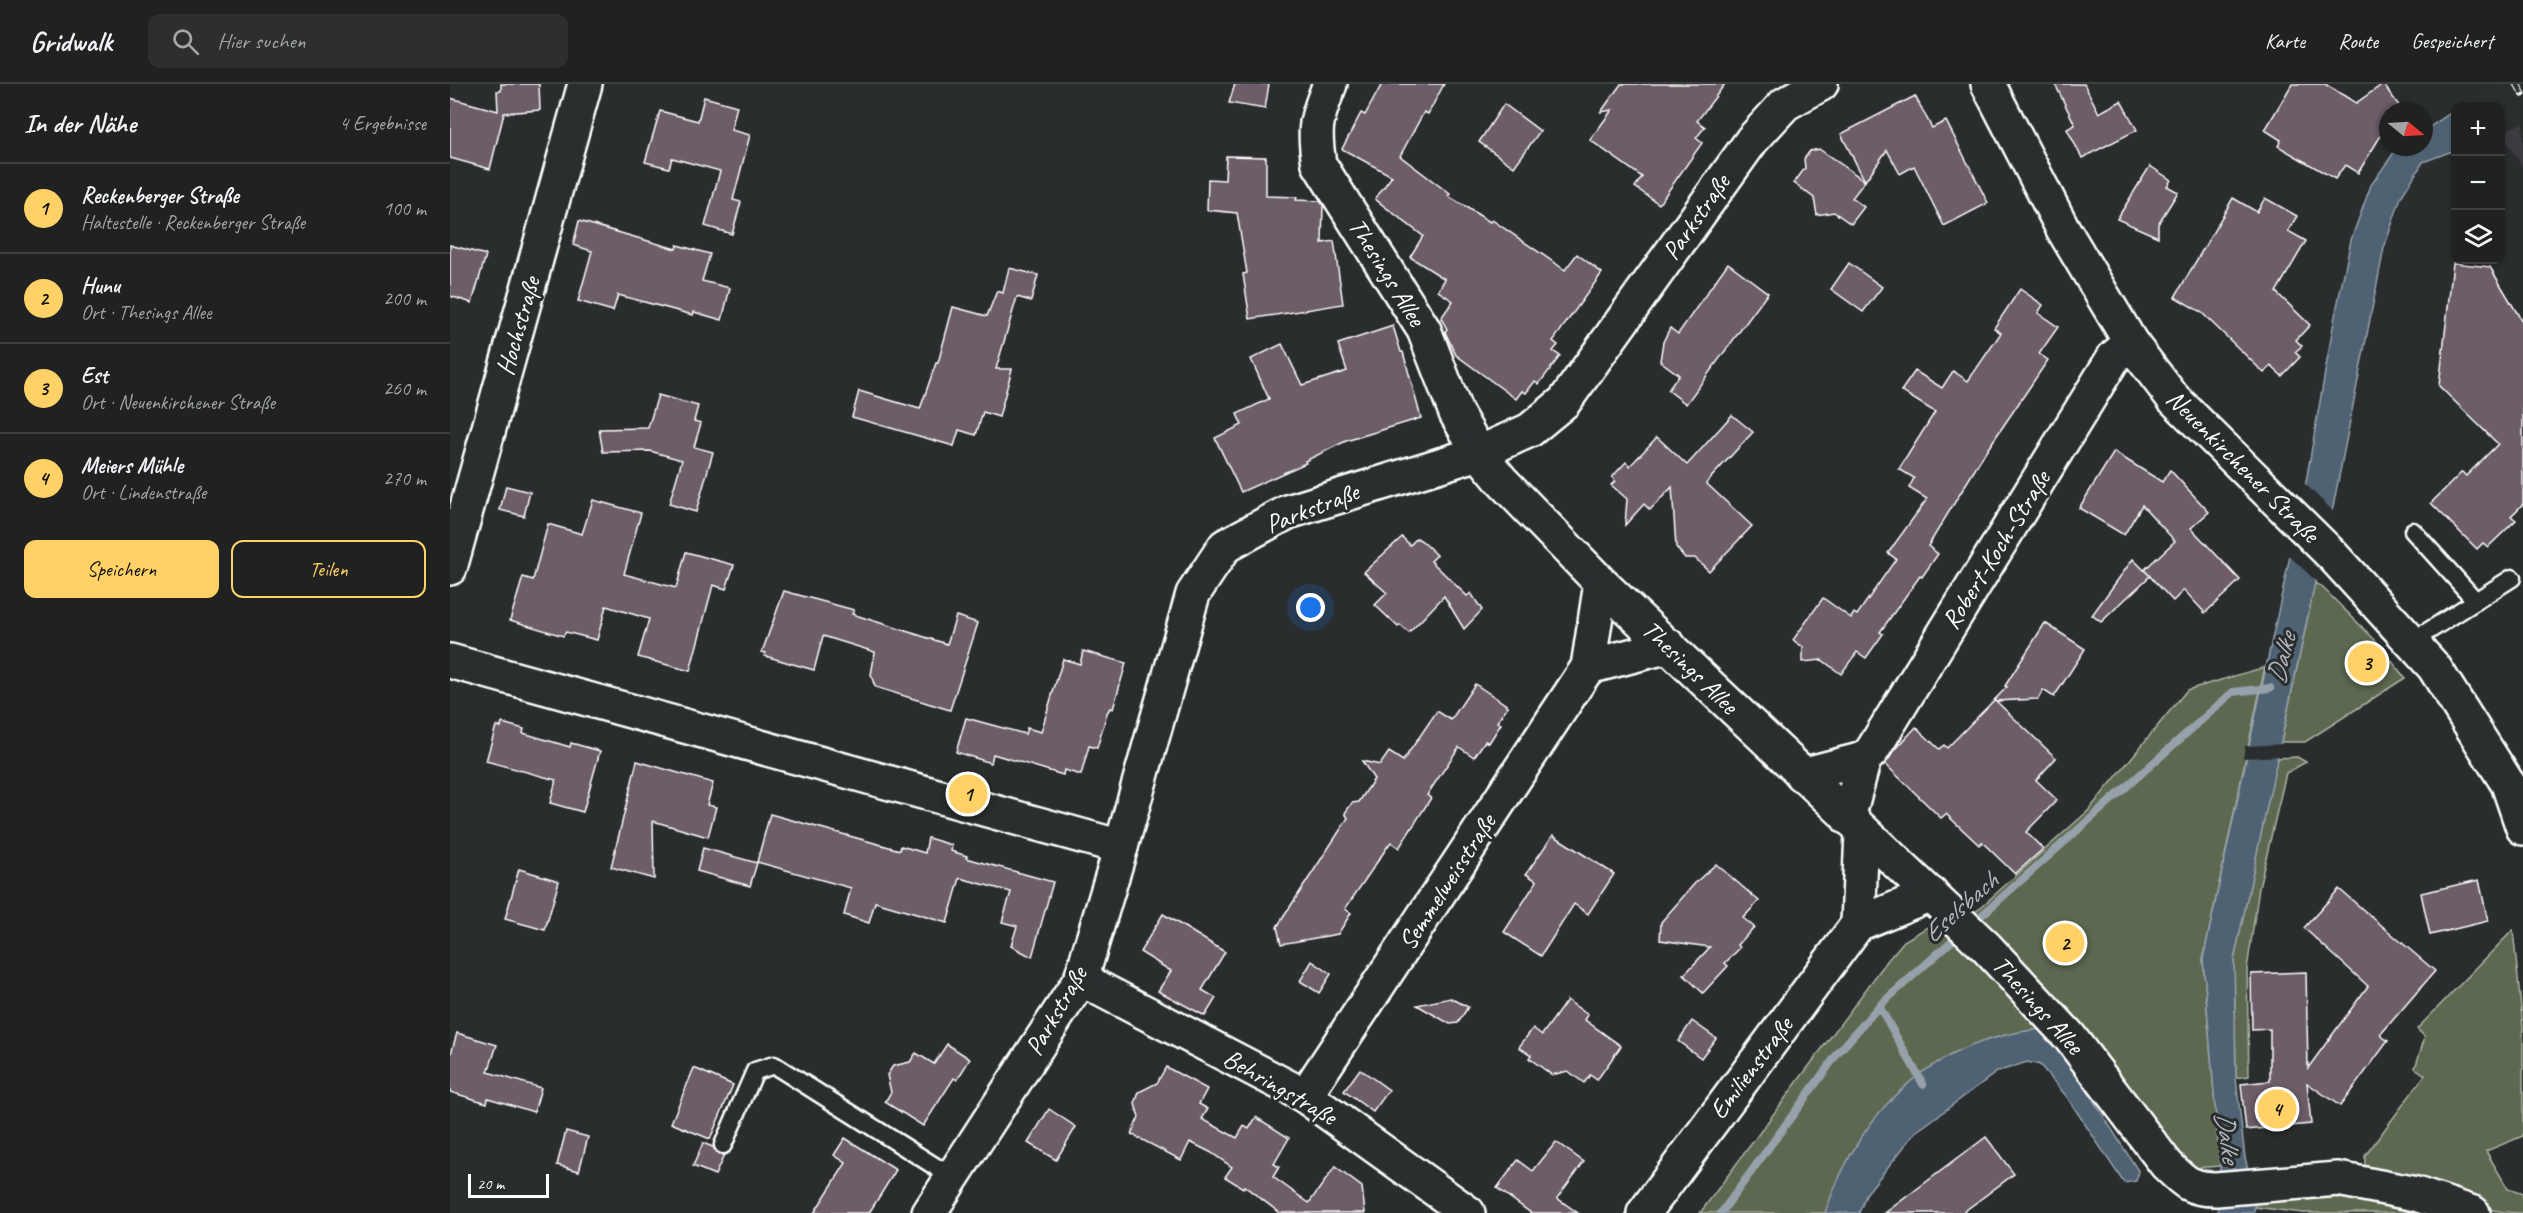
<!DOCTYPE html>
<html lang="de">
<meta charset="utf-8">
<style>
body{margin:0;font-family:Caveat,sans-serif;background:#2d2f2f;color:#f1f3f6}
.controls{position:absolute;right:18px;top:18px;display:grid;overflow:hidden;border-radius:12px;box-shadow:0 2px 4px #0004}
.controls button{width:54px;height:54px;display:grid;place-items:center;padding:0;border:0;border-bottom:2px solid #3d3f40;background:#202222;color:#f1f3f6;font:30px sans-serif}
.compass{position:absolute;left:1929px;top:18px;width:54px;height:54px;border-radius:50%;background:#202222;box-shadow:0 2px 4px #0004;rotate:108deg}
.scale{position:absolute;left:18px;bottom:15px;width:81px;box-sizing:border-box;padding-left:6px;border:3px solid #fff;border-top:0;font-size:16px;line-height:21px;white-space:nowrap;color:#fff;-webkit-text-stroke:4px #2a2d2e;paint-order:stroke}
.you{position:absolute;left:861px;top:524px;width:21px;height:21px;margin:-15px;border:4px solid #fff;border-radius:50%;background:#1a73e8;box-shadow:0 0 0 9px #1a73e833}
.badge{display:grid;place-items:center;width:39px;height:39px;border-radius:50%;background:#ffd166;color:#111;font-size:20px;font-weight:700}
.pin{position:absolute;translate:-50% -50%;border:3px solid #fff;box-shadow:0 2px 6px #0006}
.list{margin:0;padding:0;list-style:none}
h2{display:flex;justify-content:space-between;align-items:center;height:78px;margin:0;padding:0 24px;font-size:26px}
h2 small{font-size:20px;font-weight:400;color:#a2a4a5}
.list li{display:grid;grid-template-columns:39px 1fr auto;gap:18px;align-items:center;box-sizing:border-box;height:90px;padding:0 24px;border-top:2px solid #3d3f40}
.list b{display:block;font-size:22px;white-space:nowrap}
.list p{margin:0;font-size:20px;white-space:nowrap;color:#a2a4a5}
.list em{font-size:20px;font-style:normal;color:#a2a4a5}
.actions{display:flex;gap:12px;padding:18px 24px}
.actions a{flex:1;padding:14px 0;border:2px solid #ffd166;border-radius:12px;text-align:center;font-size:21px;color:#ffd166}
.actions .main{background:#ffd166;color:#111}
.icon{flex:none;width:33px;height:33px;fill:none;stroke:currentColor;stroke-width:2;stroke-linecap:round;stroke-linejoin:round}
.map{position:relative;flex:none;width:2073px;height:1129px;overflow:hidden}
header{display:flex;align-items:center;gap:36px;box-sizing:border-box;height:84px;padding:0 30px;background:#202222;border-bottom:2px solid #3d3f40}
header strong{font-size:28px}
nav{display:flex;gap:33px;margin-inline-start:auto;font-size:21px}
.search{width:420px;height:54px;background:#2d2f2f;display:flex;align-items:center;gap:15px;box-sizing:border-box;padding:0 21px;border-radius:12px;color:#a2a4a5;font-size:22px}
main{display:flex}
aside{flex:1;background:#202222}
.map>svg:first-child{display:block}
.built{fill:#3e3b40}
.green{fill:#5c684f;stroke:#aeb4a7;stroke-width:1.5}
.water{fill:#506273;stroke:#96a1ab;stroke-width:1.5}
.pier{fill:#2a2d2e}
.lines{fill:none;stroke-linecap:round;stroke-linejoin:round}
.stream{stroke:#96a1ab;stroke-width:8}
.building{fill:#6c5d69;stroke:#fff;stroke-width:1.5}
.service-casing{stroke:#fff;stroke-width:21}
.minor-casing{stroke:#fff;stroke-width:38}
.secondary-casing{stroke:#fff;stroke-width:38}
.service{stroke:#2a2d2e;stroke-width:16}
.minor{stroke:#2a2d2e;stroke-width:33}
.secondary{stroke:#2a2d2e;stroke-width:33}
.rail-casing{stroke:#fff;stroke-width:7}
.rail{stroke:#2a2d2e;stroke-width:4.5;stroke-dasharray:14;stroke-linecap:butt}
.labels{text-anchor:middle;dominant-baseline:central;stroke-width:6;stroke-linejoin:round;paint-order:stroke}
.street-label{font-size:26px;fill:#fff;stroke:#2a2d2e}
.water-label{font-size:27px;font-style:italic;fill:#b0b8c0;stroke:#2a2d2e}
</style>
<header>
<strong>Gridwalk</strong>
<div class="search"><svg class="icon" aria-label="search" viewBox="0 0 24 24"><circle cx="10" cy="10" r="6"/><path d="M15 15l6 6"/></svg>Hier suchen</div>
<nav><a>Karte</a><a>Route</a><a>Gespeichert</a></nav>
</header>
<main>
<aside>
<h2>In der Nähe<small>4 Ergebnisse</small></h2>
<ul class="list">
<li><span class="badge">1</span><div><b>Reckenberger Straße</b><p>Haltestelle · Reckenberger Straße</p></div><em>100 m</em></li>
<li><span class="badge">2</span><div><b>Hunu</b><p>Ort · Thesings Allee</p></div><em>200 m</em></li>
<li><span class="badge">3</span><div><b>Est</b><p>Ort · Neuenkirchener Straße</p></div><em>260 m</em></li>
<li><span class="badge">4</span><div><b>Meiers Mühle</b><p>Ort · Lindenstraße</p></div><em>270 m</em></li>
</ul>
<div class="actions"><a class="main">Speichern</a><a>Teilen</a></div>
</aside>
<div class="map">
<svg width="2073" height="1129" viewBox="0 0 2073 1129">
<rect width="100%" height="100%" fill="#2a2d2e"/>
<filter id="ink" filterUnits="userSpaceOnUse"><feTurbulence type="fractalNoise" baseFrequency=".0167" numOctaves="2"/><feDisplacementMap in="SourceGraphic" scale="12" xChannelSelector="R" yChannelSelector="G"/><feConvolveMatrix kernelMatrix="1 2 1 2 8 2 1 2 1" color-interpolation-filters="sRGB"/></filter>
<g filter="url(#ink)">
<polygon class="built" points="2073,35 2073,84 2051,48"/>
<g class="green">
<polygon points="1865,499 1873,504 1927,558 1955,594 1855,658 1831,658"/>
<polygon points="1815,583 1753,875 1770,1082 1730,1085 1522,831 1638,727 1737,606"/>
<polygon points="1847,673 1856,678 1836,689 1809,804 1797,885 1799,992 1786,994 1784,876 1827,674"/>
<path d="M1486,838L1539,887L1592,945C1480,957 1412,1025 1375,1129H1250L1437,877L1454,857Z"/>
<path d="M2063,846L2073,943V1052L2036,1067L2058,1105L2073,1110V1129C2019,1129 1968,1099 1915,1089V1072L1975,991L1965,984L1975,953L1967,945Z"/>
<polygon points="1902,1108 1983,1129 1853,1129 1805,1123 1806,1113"/>
</g>
<g class="water">
<polygon points="2005,26 2005,66 1973,78 1951,113 1934,164 1883,423 1865,499 1784,876 1786,994 1795,1074 1806,1113 1804,1129 1768,1129 1770,1082 1753,875 1856,398 1884,237 1901,156 1921,101 1945,67 1951,63 1974,63 1974,47"/>
<path d="M1592,945L1614,970L1689,1088L1686,1097L1674,1099L1617,1013L1590,981L1577,978L1547,988L1466,1048L1417,1109L1409,1129H1375C1411,1025 1480,957 1592,945Z"/>
</g>
<g class="pier">
<polygon points="2047,0 2073,0 2073,14 2051,25 2050,22 2013,22 2011,19"/>
<polygon points="2073,15 2073,39 2050,49 2050,26"/>
<polygon points="1853,398 1885,429 1868,499 1836,469"/>
<polygon points="1834,660 1831,672 1793,674 1795,662"/>
</g>
<g class="lines">
<g class="stream">
<polyline points="1522,840 1783,608 1820,604"/>
<polyline points="1429,922 1473,1000"/>
<polyline points="1271,1129 1388,969 1429,922 1512,848"/>
</g>
</g>
<g class="building">
<polygon points="51,0 89,0 90,26 54,29 40,85 0,74 0,14 48,27 47,7 51,7"/>
<polygon points="785,0 819,0 815,25 779,19"/>
<polygon points="932,0 994,0 978,30 974,28 950,72 1000,110 998,112 1040,138 1042,136 1115,186 1127,170 1152,189 1103,257 1108,261 1103,267 1110,272 1089,300 1085,297 1076,309 1072,307 1066,315 1006,271 995,248 997,245 991,234 1003,217 988,207 995,195 960,173 973,152 925,115 942,92 892,65 911,29 915,31"/>
<polygon points="1171,0 1275,0 1247,37 1255,43 1246,54 1252,59 1209,120 1185,103 1192,93 1140,56 1162,26 1151,28"/>
<polygon points="1605,0 1634,0 1649,29 1671,17 1687,46 1632,74 1617,45 1625,41"/>
<polygon points="1842,0 1875,0 1906,19 1933,0 1953,27 1938,27 1938,47 1930,53 1908,89 1895,81 1885,95 1828,62 1831,56 1815,46"/>
<polygon points="1465,12 1482,44 1496,37 1538,119 1494,142 1464,82 1450,90 1437,66 1415,97 1391,50"/>
<polygon points="254,13 287,22 281,46 300,51 283,116 291,118 282,150 255,142 270,87 222,74 219,84 195,78 210,27 248,37"/>
<polygon points="1054,20 1090,47 1064,83 1029,58"/>
<polygon points="1369,65 1415,97 1402,114 1414,123 1401,140 1384,128 1367,131 1364,114 1344,99 1355,84 1354,75 1360,67"/>
<polygon points="776,72 816,73 816,112 847,113 846,116 870,117 873,121 872,159 884,157 893,220 800,235 793,190 797,189 787,129 757,126 758,95 775,96"/>
<polygon points="1700,82 1721,96 1717,102 1728,108 1708,140 1708,153 1667,135"/>
<polygon points="1783,114 1807,128 1815,114 1847,132 1838,147 1856,157 1826,208 1860,241 1846,256 1852,262 1845,268 1850,273 1832,292 1821,282 1814,289 1751,228 1725,213"/>
<polygon points="129,137 226,165 227,161 260,170 252,197 280,204 272,236 244,228 243,231 168,211 163,227 128,217 142,167 123,161"/>
<polygon points="0,161 36,171 22,219 0,212"/>
<polygon points="1278,179 1318,209 1236,320 1218,306 1229,291 1210,277 1213,258 1220,244 1228,250"/>
<polygon points="1399,179 1432,203 1413,228 1381,205"/>
<polygon points="2003,179 2040,183 2073,239 2073,420 2061,432 2066,436 2038,463 2033,459 2027,465 1981,419 2012,388 2016,392 2048,360 1989,302"/>
<polygon points="559,184 588,191 581,217 567,213 546,285 562,285 549,333 533,328 526,351 509,346 504,362 402,333 409,307 470,325 486,279 488,279 503,223 537,232 547,207 553,209"/>
<polygon points="1570,205 1593,221 1588,229 1608,243 1589,270 1598,276 1535,369 1478,462 1488,470 1472,493 1470,492 1430,548 1433,550 1416,574 1407,568 1391,590 1372,576 1353,578 1353,563 1343,556 1373,514 1401,534 1404,529 1407,531 1446,475 1438,469 1477,415 1459,404 1464,394 1449,385 1485,328 1451,307 1465,287 1492,304 1503,287 1518,297 1551,249 1544,244"/>
<polygon points="943,242 951,268 953,268 971,334 896,357 855,377 856,379 791,408 765,354 792,341 787,330 819,315 801,275 832,260 852,301 897,287 888,260"/>
<polygon points="208,311 248,322 244,337 251,339 244,363 263,368 246,428 219,420 232,376 200,367 153,368 149,345 198,344"/>
<polygon points="1282,331 1303,348 1256,399 1302,442 1259,487 1245,474 1235,474 1226,463 1222,403 1200,426 1194,420 1175,441 1177,415 1161,401 1165,397 1162,393 1176,378 1180,382 1207,353 1237,381"/>
<polygon points="1664,368 1712,398 1720,386 1759,428 1741,444 1790,496 1755,529 1734,506 1723,517 1694,486 1725,457 1692,421 1674,451 1629,424"/>
<polygon points="56,402 80,408 74,432 50,426"/>
<polygon points="143,416 191,429 174,490 226,504 236,468 284,481 276,505 263,501 240,587 188,573 199,535 156,522 147,556 116,548 113,552 60,536 73,493 83,496 98,440 132,450"/>
<polygon points="952,453 960,461 967,454 972,457 987,471 981,477 1017,512 1021,509 1032,526 1014,545 994,512 959,549 950,541 948,543 925,521 937,509 914,488"/>
<polygon points="1683,475 1700,492 1651,538 1642,531"/>
<polygon points="334,507 404,526 402,530 497,560 506,532 528,539 500,626 425,603 421,591 425,568 373,552 364,586 315,572 316,569 312,568"/>
<polygon points="1595,539 1635,565 1604,613 1593,606 1588,615 1546,617 1606,674 1586,696 1607,716 1576,748 1593,765 1565,790 1532,758 1529,761 1496,730 1491,734 1435,680 1445,666 1466,643 1489,665 1494,661 1497,664 1557,603 1555,602"/>
<polygon points="633,567 676,579 663,625 660,624 657,629 647,664 639,662 631,691 614,686 613,691 543,670 541,679 506,668 516,634 575,650 577,644 591,648 613,575 630,580"/>
<polygon points="1025,600 1058,622 1047,638 1051,640 1039,659 1035,657 1024,673 1009,663 977,711 981,714 949,764 941,758 938,762 895,825 901,829 888,850 831,860 827,843 898,734 895,729 902,719 909,718 924,695 912,677 930,681 939,668 953,677 987,627 1001,636"/>
<polygon points="52,639 74,645 73,649 120,663 121,659 150,667 133,728 100,719 106,696 36,677 46,642 51,643"/>
<polygon points="187,677 263,699 257,721 266,723 258,753 203,737 204,795 161,783"/>
<polygon points="320,730 450,766 451,762 475,769 478,754 502,761 501,767 517,772 516,774 603,798 582,873 561,862 567,842 552,838 561,808 510,794 497,839 425,818 419,839 394,831 401,804 307,778"/>
<polygon points="1103,751 1164,790 1138,830 1124,820 1091,872 1054,848 1087,797 1076,790"/>
<polygon points="253,764 307,779 300,802 247,787"/>
<polygon points="1266,780 1309,817 1293,834 1304,843 1288,861 1290,864 1275,879 1278,882 1253,909 1234,891 1260,863 1210,856 1211,838 1246,798"/>
<polygon points="69,785 109,797 95,846 55,835"/>
<polygon points="2029,796 2038,837 1980,851 1971,809"/>
<polygon points="1889,805 1985,887 1930,951 1938,957 1890,1022 1857,999 1861,1040 1796,1046 1791,1000 1820,997 1820,945 1802,946 1801,890 1856,888 1858,984 1918,902 1854,844"/>
<polygon points="713,830 775,868 752,906 766,914 755,932 708,907 721,887 690,868"/>
<polygon points="862,877 881,890 869,909 850,897"/>
<polygon points="1001,914 1018,923 1008,939 1000,940 967,921"/>
<polygon points="1117,916 1138,931 1135,936 1171,962 1147,996 1140,991 1134,999 1118,987 1102,991 1079,974 1081,971 1069,963 1083,944 1092,951"/>
<polygon points="1242,937 1266,954 1251,974 1228,957"/>
<polygon points="7,949 47,961 38,988 91,1004 84,1028 38,1014 37,1019 0,1008 0,973"/>
<polygon points="497,960 520,975 507,996 504,994 473,1042 435,1018 441,1008 437,991 443,982 460,978 466,969 484,980"/>
<polygon points="716,983 757,1005 749,1020 758,1025 752,1035 787,1054 794,1042 799,1045 806,1033 839,1054 824,1080 829,1083 823,1093 859,1119 885,1083 912,1103 915,1129 830,1129 794,1102 793,1104 775,1093 782,1083 760,1068 740,1058 731,1076 681,1050 689,1033 685,1020 689,1008 707,999"/>
<polygon points="244,984 283,1001 260,1055 221,1039"/>
<polygon points="910,985 939,1006 923,1028 894,1007"/>
<polygon points="599,1025 626,1043 606,1076 578,1059"/>
<polygon points="116,1047 138,1053 129,1087 107,1081"/>
<polygon points="1536,1053 1564,1090 1512,1129 1435,1129"/>
<polygon points="395,1054 446,1086 419,1129 364,1129 396,1079 384,1071"/>
<polygon points="1106,1058 1134,1078 1107,1114 1128,1129 1081,1129 1047,1104 1068,1076 1083,1087"/>
<polygon points="253,1059 263,1063 268,1070 274,1071 265,1091 243,1082"/>
</g>
<g class="lines">
<defs>
<g id="service">
<polyline points="1963,447 2026,517"/>
<polyline points="1961,558 2062,494"/>
<polyline points="273,1061 305,987 324,981 502,1093"/>
</g>
<g id="minor">
<path d="M880,0C866,35 863,43 869,80L974,246L1006,329L1029,369L1052,397L1151,499L1536,863L1619,952L1716,1080C1734,1098 1740,1105 1766,1105L1888,1095L1966,1110L2023,1129"/>
<polyline points="0,484 135,0"/>
<polyline points="0,577 671,763"/>
<polyline points="1138,583 1219,562"/>
<polyline points="1352,691 1414,675"/>
<polyline points="1398,734 1414,675 1422,667 1664,273 1681,259"/>
<polyline points="1408,840 1412,748"/>
<polyline points="631,895 855,1012 1018,1129"/>
<polyline points="855,1012 1138,583 1151,499"/>
<polyline points="479,1129 631,895 671,763 743,510 775,462 838,428 1029,369 1080,346 1114,318 1302,56 1335,20 1371,0"/>
<polyline points="1194,1129 1408,840 1481,810"/>
</g>
<polyline id="secondary" points="1538,0 1613,145 1681,259 1723,314 1883,472 1984,583 2058,700 2073,744"/>
</defs>
<use href="#service" class="service-casing"/>
<use href="#minor" class="minor-casing"/>
<use href="#secondary" class="secondary-casing"/>
<use href="#service" class="service"/>
<use href="#minor" class="minor"/>
<use href="#secondary" class="secondary"/>
<defs>
<polyline id="rail" points="2067,0 2073,10"/>
</defs>
<use href="#rail" class="rail-casing"/>
<use href="#rail" class="rail"/>
</g>
</g>
<g class="labels">
<g class="street-label">
<text transform="translate(1246 133) rotate(-55)">Parkstraße</text>
<text transform="translate(937 188) rotate(58)">Thesings Allee</text>
<text transform="translate(68 242) rotate(-74)">Hochstraße</text>
<text transform="translate(1793 382) rotate(45)">Neuenkirchener Straße</text>
<text transform="translate(862 424) rotate(-21)">Parkstraße</text>
<text transform="translate(1546 466) rotate(-58)">Robert-Koch-Straße</text>
<text transform="translate(1240 583) rotate(44)">Thesings Allee</text>
<text transform="translate(997 798) rotate(-57)">Semmelweisstraße</text>
<text transform="translate(1588 921) rotate(48)">Thesings Allee</text>
<text transform="translate(606 927) rotate(-60)">Parkstraße</text>
<text transform="translate(1301 984) rotate(-53)">Emilienstraße</text>
<text transform="translate(830 1003) rotate(30)">Behringstraße</text>
</g>
<g class="water-label">
<text transform="translate(1831 574) rotate(-76)">Dalke</text>
<text transform="translate(1510 823) rotate(-42)">Eselsbach</text>
<text transform="translate(1778 1053) rotate(82)">Dalke</text>
</g>
</g>
</svg>
<div class="controls">
<button>+</button>
<button>−</button>
<button><svg class="icon" aria-label="layers" viewBox="0 0 24 24"><path d="M12 4l9 5-9 5-9-5zM3 14l9 5 9-5"/></svg></button>
</div>
<svg class="compass" viewBox="-18 -18 36 36"><path d="M0-13l5 13h-10z" fill="#e53935"/><path d="M0 13l5-13h-10z" fill="#a2a4a5"/></svg>
<div class="scale">20 m</div>
<div class="you"></div>
<div class="pin badge" style="left:518px;top:710px">1</div>
<div class="pin badge" style="left:1615px;top:859px">2</div>
<div class="pin badge" style="left:1917px;top:579px">3</div>
<div class="pin badge" style="left:1827px;top:1025px">4</div>
</div>
</main>
